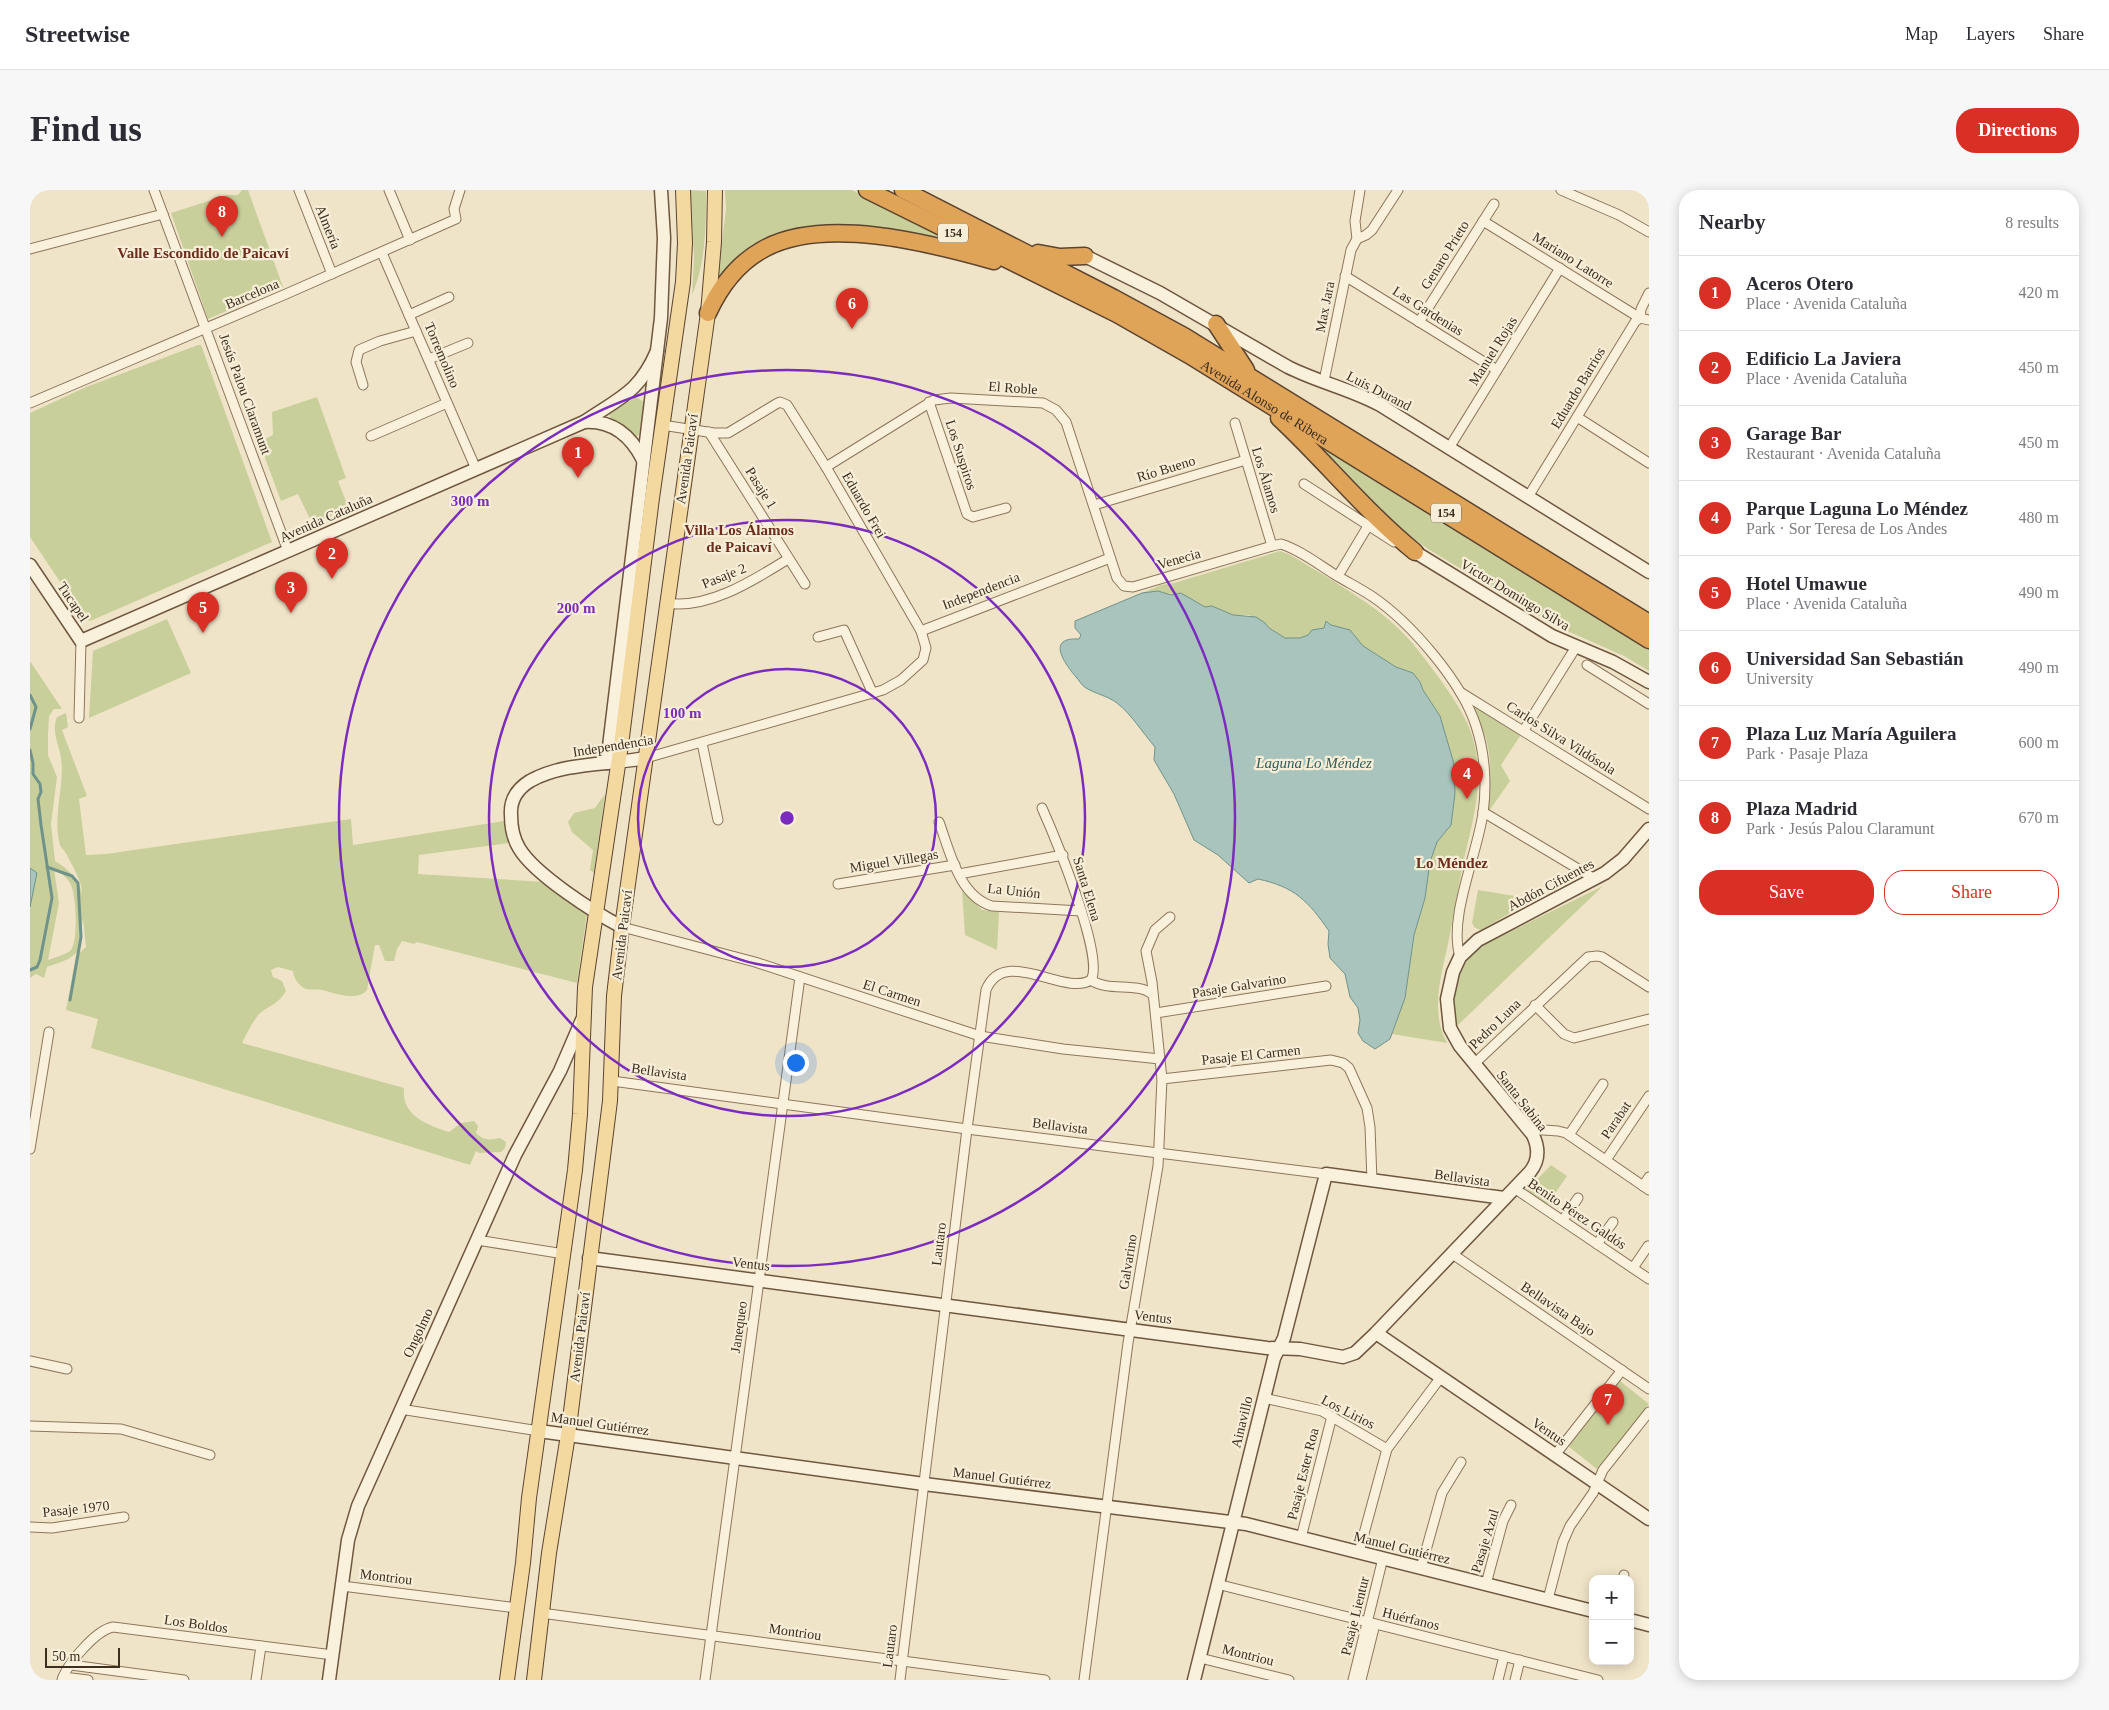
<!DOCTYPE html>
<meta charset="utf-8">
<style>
body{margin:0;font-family:Georgia,serif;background:#f7f7f7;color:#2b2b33}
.controls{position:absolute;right:15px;bottom:15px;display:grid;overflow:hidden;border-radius:10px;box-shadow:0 2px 12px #0003}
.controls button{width:45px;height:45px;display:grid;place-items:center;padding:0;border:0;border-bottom:1px solid #e1e1e2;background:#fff;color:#2b2b33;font:25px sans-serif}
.scale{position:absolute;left:15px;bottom:12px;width:75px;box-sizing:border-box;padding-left:5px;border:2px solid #3d2e20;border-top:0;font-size:14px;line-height:18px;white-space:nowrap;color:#3d2e20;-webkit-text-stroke:4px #f7eed8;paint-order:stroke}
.you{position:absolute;left:765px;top:872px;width:18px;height:18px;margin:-12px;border:4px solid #fff;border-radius:50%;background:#1a73e8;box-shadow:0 0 0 8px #1a73e833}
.badge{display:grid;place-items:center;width:32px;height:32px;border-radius:50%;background:#d93025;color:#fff;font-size:16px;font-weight:700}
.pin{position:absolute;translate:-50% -41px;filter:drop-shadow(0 1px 2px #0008)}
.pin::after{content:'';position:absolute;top:26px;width:18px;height:15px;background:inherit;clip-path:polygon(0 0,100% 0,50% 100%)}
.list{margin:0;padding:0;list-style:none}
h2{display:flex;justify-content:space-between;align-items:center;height:65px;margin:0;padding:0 20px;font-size:21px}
h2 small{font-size:16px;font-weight:400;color:#7c7c81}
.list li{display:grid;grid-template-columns:32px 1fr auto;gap:15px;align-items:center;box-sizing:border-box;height:75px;padding:0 20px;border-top:1px solid #e1e1e2}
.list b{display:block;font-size:19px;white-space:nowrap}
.list p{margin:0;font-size:16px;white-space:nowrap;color:#7c7c81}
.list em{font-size:16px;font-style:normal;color:#7c7c81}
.actions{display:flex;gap:10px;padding:15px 20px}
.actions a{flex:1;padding:11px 0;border:1px solid #d93025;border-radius:20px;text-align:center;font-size:18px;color:#d93025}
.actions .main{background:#d93025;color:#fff}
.map{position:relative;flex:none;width:1619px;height:1490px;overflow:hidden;border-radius:20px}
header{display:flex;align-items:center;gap:30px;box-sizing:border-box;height:70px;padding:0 25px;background:#fff;border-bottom:1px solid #e1e1e2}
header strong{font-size:24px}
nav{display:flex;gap:28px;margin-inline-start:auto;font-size:18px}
.intro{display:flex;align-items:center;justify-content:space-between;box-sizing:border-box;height:120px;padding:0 30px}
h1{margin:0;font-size:35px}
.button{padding:12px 22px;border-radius:20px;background:#d93025;color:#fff;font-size:18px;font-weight:700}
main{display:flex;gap:30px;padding:0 30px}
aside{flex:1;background:#fff;border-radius:20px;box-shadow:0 2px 12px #0003}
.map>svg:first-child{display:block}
.green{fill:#c9cf9b;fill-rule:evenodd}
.water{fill:#a9c4bc;stroke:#6f938a}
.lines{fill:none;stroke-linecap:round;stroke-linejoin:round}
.stream{stroke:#6f938a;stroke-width:3}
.street-casing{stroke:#8d765c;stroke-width:11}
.secondary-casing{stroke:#6f573f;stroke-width:15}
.primary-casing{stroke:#5b4430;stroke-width:16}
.highway-casing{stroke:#5b4430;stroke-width:19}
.street{stroke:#faf1dc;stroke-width:9}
.secondary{stroke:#faf1dc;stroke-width:12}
.primary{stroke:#f3d9a0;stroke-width:14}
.highway{stroke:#e0a458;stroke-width:16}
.ring{fill:none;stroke:#7b2cbf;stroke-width:2.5}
.labels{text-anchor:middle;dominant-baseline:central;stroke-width:4.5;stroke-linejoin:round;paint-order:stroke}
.shield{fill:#f7eed8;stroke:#756857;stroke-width:1}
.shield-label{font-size:12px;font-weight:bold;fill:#3d2e20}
.street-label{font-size:14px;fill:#3d2e20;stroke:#f7eed8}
.neighbourhood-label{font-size:15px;font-weight:bold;fill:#6b2e1e;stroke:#f7eed8}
.water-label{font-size:15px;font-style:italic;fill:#2f5d5a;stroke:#f7eed8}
.centre{fill:#7b2cbf;stroke:#f7eed8;stroke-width:2.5}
.ring-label{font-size:15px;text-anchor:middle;font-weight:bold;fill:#7b2cbf;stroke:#f7eed8;stroke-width:4.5;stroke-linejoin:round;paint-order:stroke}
</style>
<header>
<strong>Streetwise</strong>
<nav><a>Map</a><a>Layers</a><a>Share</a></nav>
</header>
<div class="intro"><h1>Find us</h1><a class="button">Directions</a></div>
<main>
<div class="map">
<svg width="1619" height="1490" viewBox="0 0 1619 1490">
<rect width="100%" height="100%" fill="#f0e4c8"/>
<g class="green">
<polygon points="212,0 218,0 253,97 178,129 141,23 197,5 208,5"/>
<path d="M660,0L676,1C676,36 676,72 662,105L664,66Z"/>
<polygon points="695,0 822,0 922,49 884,43 762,44 687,93 696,19"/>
<polygon points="168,155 171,155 242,352 60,431 55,429 0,347 0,223 56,197"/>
<polygon points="287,207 316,288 308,291 319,319 282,333 268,304 251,311 229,252 243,245 242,222"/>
<polygon points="606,207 614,212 609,245 606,247 595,237 581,230 579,224"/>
<polygon points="1291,256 1619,459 1619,481 1594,466 1526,436 1398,359 1364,334"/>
<path d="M1250,361C1263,365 1275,374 1287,381C1324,404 1361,425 1388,460C1405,482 1437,523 1443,549C1456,596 1441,634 1432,679C1427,704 1423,729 1418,754C1411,786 1400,823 1417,853L1362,844L1375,808L1384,745L1395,708L1400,672L1407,652L1414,644L1424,574L1410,526L1393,500L1390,492L1383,483L1366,477L1333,456L1327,452L1324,444L1301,435L1297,431L1294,438L1282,440L1278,445L1270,448H1255L1239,438L1235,433L1219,425H1203L1189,419L1175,417L1151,403C1138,405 1126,402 1112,403L1131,395L1144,393Z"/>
<polygon points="137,429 161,483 59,528 63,461"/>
<path d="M0,471L32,519H24L19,526L18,546V565L27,587L21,634L25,671C37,678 48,688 52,703C53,694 41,673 37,665C35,661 31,658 30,655C22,626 35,597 31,568C29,554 21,541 27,527L36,523L38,537L32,540L57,606L49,609L56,665L76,664L321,629L323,655L474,631L479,653L389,665L388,684L514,692L557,723L547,793L387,752L384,754L372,751L367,759L364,771H355L349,755H345L337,800C328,812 304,803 292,800C287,799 281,800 276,799C270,797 263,788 263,781L248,777L241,780L243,787L252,791L256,801C247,817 234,816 226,828C221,835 216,845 212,853L374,898C371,926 398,935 419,942L431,933L444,931L448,936L446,943C454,951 460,950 470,948L476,952L475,958L471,962L449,963L446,961L440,975L61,858L68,829L36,820L46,766L56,757L53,729C51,737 52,745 51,753C48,769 30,772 17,777L14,788L6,784L0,788ZM24,679C30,682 38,688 41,695C46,706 49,752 40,761C34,765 24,768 18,770L29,713Z"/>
<path d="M1446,516L1492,543L1471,575L1480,591L1457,624C1460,599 1463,574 1456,549C1454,540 1442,524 1446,516Z"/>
<polygon points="575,604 564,683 560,680 563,660 542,642 538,632 544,623 565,618"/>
<path d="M1573,696L1426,837C1420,805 1425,780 1449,757Z"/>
<polygon points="932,700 952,720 969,722 967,760 935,745"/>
<polygon points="1448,700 1504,709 1451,740 1445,738 1442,733"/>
<polygon points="1521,975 1537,986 1517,1015 1496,1001"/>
<polygon points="1590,1191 1619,1214 1567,1279 1538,1256"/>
</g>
<g class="water">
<path d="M1128,401L1141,405L1151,403L1175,417L1182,416L1203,425L1226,427L1235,433L1239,438L1255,448H1270L1278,445L1282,440L1294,438L1296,431L1301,435L1320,440L1333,456L1366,477L1383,483L1390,492L1393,500L1410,526L1424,574L1425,603L1421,635L1407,652L1400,672L1395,708L1384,745L1375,808L1360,849L1345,859L1333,851L1328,843L1330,830L1328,818L1320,807L1315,784L1300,768L1298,754L1299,741C1278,711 1265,697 1228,689L1219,693L1188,665L1164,650L1144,604L1124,570L1125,557C1112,542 1102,525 1087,513C1078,506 1066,504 1056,498C1052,496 1049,490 1046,487C1034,473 1016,447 1049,449L1051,445L1045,438V431L1112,403Z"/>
<polygon points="0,678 7,683 0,717"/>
</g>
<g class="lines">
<g class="stream">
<polyline points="0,505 6,517 0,539"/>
<polyline points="0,560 3,573 3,584 10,594 11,602 8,609 11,635 22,708 10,770 7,777 0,780"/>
<polyline points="17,677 42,686 48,693 51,747 40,810"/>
</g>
<defs>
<g id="street">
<polyline points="124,0 258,361"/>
<polyline points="269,0 302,84"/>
<polyline points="359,0 380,50"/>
<polyline points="1531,0 1589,25 1619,42"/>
<polyline points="1453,31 1610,128 1619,130"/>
<polyline points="1327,49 1325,31 1330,0"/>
<polyline points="0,59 133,24"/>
<polyline points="352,63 446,279"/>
<polyline points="1315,86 1467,180"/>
<polyline points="379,125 419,107"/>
<polyline points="1389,132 1464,14"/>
<polyline points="399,169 438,153"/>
<polyline points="1294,191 1321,60 1327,49 1336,45 1342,40 1368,0"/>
<polyline points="333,195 326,172 329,160 350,151 386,141"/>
<polyline points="899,212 937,324 943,327 976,318"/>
<polyline points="0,213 256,104 426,29 424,19 430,0"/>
<polyline points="1547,227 1619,273"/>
<polyline points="1205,233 1242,356"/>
<polyline points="679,242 775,394"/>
<polyline points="341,246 417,213"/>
<polyline points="1419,258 1530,78"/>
<path d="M796,277L904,210L921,208L1013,213L1026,220L1036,232L1087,388L1094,396L1103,397L1242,356L1251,354C1270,360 1288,374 1304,384C1317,392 1331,399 1343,407C1381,433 1432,492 1446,536C1455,563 1457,595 1453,623C1447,666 1418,727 1430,767"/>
<polyline points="1274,294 1364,352"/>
<polyline points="1498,307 1605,132 1610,128 1611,119 1619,103"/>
<polyline points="1064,315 1216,270"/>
<polyline points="1308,386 1338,336"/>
<path d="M636,413C678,420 724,390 758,369"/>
<polyline points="891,441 1080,368"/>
<polyline points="788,447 814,440 843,504"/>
<polyline points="1557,475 1619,514"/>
<polyline points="1430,502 1619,619"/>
<polyline points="49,528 51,451"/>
<polyline points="1494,540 1546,457"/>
<polyline points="672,553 688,630"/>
<polyline points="616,568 853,500 871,490 893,470 896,458 891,441 796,277 757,215 750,212 746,214 698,243 684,243 632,235"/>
<path d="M1012,618C1024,645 1075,767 1061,790"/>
<polyline points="1453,622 1565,689"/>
<path d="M909,632C920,662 929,706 962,716L1051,721"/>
<polyline points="929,684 1033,665"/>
<polyline points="808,694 925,675"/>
<polyline points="592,737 725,772 950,846 1033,859 1130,869"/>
<path d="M1061,790C1078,802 1107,792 1122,804"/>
<polyline points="1505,815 1534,844 1544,848 1619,829"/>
<polyline points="1126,823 1296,796"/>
<polyline points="1444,874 1558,767 1567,766 1572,767 1619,797"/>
<polyline points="1132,889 1301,870 1313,873 1319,878 1337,918 1340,937 1342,991"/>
<polyline points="582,891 937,939 1296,984"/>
<polyline points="1499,939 1528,941 1536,943 1619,1000"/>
<polyline points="1539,945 1573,894"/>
<polyline points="0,959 19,842"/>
<polyline points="1576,970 1619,906"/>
<polyline points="1613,996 1619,987"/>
<polyline points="1484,998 1619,1089"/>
<polyline points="1533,1030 1548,1008"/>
<polyline points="447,1050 534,1064"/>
<polyline points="1567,1054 1583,1032"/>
<polyline points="1421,1063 1619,1199"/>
<polyline points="1603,1078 1618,1056"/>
<polyline points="0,1171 37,1179"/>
<polyline points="1234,1208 1292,1221 1357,1259"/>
<polyline points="370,1219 509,1241"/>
<polyline points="0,1236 91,1239 180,1265"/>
<polyline points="1525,1265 1592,1180"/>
<polyline points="0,1337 22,1338 94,1327"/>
<polyline points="1271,1348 1302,1226"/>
<polyline points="1329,1362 1357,1259 1411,1187"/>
<polyline points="1391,1378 1412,1303 1431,1272"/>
<polyline points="1593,1389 1594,1385"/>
<polyline points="1187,1394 1568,1490"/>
<polyline points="1456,1394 1473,1331 1481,1315"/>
<polyline points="312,1396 487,1418"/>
<polyline points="1518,1409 1533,1352 1540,1336 1563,1303 1573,1280 1619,1222"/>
<polyline points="511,1423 1015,1490"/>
<polyline points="1170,1468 1259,1490"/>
<polyline points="41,1475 154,1490"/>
<polyline points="33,1487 58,1490"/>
<path d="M32,1490C37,1474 66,1440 83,1437L303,1465"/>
<polyline points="226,1490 231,1456"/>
<polyline points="675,1490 770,787"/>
<path d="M870,1490L937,939L956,800C974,755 1034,807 1061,790"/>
<polyline points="1054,1490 1098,1153 1128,976 1132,889 1122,792 1116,761 1125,740 1140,727"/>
<polyline points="1323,1490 1353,1368"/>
<polyline points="1331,1490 1345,1434"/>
<polyline points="1468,1490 1474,1466"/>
<polyline points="1485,1490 1490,1470"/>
</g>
<g id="secondary">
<path d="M1055,66L1130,103L1258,177C1288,192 1320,199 1350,215L1619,382"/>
<path d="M554,232C583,230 601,246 613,270"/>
<polyline points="1385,362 1522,446 1583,472 1619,492"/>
<path d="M0,375L51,451L554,232C589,208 609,203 627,161"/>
<polyline points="577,573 631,128 634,48 631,0"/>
<path d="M592,737C565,723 504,684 489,658C483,648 481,637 481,625C480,610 487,599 500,591C534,572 579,575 616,568"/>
<path d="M559,1068L1237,1158L1270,1159L1313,1167L1325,1163L1346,1143L1500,982C1509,971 1509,958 1503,945L1430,856L1420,838L1417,809L1423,782L1430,767L1448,750L1575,683L1593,669L1619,639"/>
<polyline points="1346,1143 1619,1329"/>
<polyline points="509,1241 894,1294 1216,1334 1563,1421"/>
<polyline points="1600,1430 1619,1435"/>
<polyline points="299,1490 318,1350 328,1316 485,965 530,881 552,830"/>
<polyline points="1164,1490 1244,1168 1254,1148 1296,984 1474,1008"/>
</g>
<g id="primary">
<polyline points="477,1490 493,1373 499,1308 545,980 550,924 555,797 591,555 622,308 653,92 655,53 653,0"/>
<polyline points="504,1490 519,1363 538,1245 580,911 584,806 592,737 678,123 684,52 685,0"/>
</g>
<g id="highway">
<path id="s1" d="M837,0L1087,124L1159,165L1619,450"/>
<polyline points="873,0 1084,108 1154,146 1619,433"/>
<polyline points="1008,63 1030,67 1055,66"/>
<path d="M678,123C690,97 707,74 732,60C792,25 900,53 964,71"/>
<polyline points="1186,134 1216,180"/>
<path d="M1249,228C1295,271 1335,321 1385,362"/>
</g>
</defs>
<use href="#street" class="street-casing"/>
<use href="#secondary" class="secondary-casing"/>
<use href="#primary" class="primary-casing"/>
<use href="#highway" class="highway-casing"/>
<use href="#street" class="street"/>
<use href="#secondary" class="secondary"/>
<use href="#primary" class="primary"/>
<use href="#highway" class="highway"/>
</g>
<g class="ring">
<circle cx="757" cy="628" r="149"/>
<circle cx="757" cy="628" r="298"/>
<circle cx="757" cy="628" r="448"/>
</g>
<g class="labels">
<g class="shield">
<rect x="908" y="33.5" width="30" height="19" rx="4"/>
<rect x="1401" y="313.5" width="30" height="19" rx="4"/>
</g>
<g class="shield-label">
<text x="923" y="43">154</text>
<text x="1416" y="323">154</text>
</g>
<g class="street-label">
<text transform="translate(298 37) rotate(68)">Almería</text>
<text transform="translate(1415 65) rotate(-58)">Genaro Prieto</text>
<text transform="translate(1543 70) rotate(32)">Mariano Latorre</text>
<text transform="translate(222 104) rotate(-23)">Barcelona</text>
<text transform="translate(1295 117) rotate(-79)">Max Jara</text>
<text transform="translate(1398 121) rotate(32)">Las Gardenias</text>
<text transform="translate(1463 161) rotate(-58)">Manuel Rojas</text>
<text transform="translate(412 165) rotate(67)">Torremolino</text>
<text transform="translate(983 198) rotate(4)">El Roble</text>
<text transform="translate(1548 198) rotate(-59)">Eduardo Barrios</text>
<text transform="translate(1349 201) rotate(27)">Luis Durand</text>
<text transform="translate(215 204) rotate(70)">Jesús Palou Claramunt</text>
<text stroke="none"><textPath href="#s1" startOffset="451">Avenida Alonso de Ribera</textPath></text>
<text transform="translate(931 265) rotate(72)">Los Suspiros</text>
<text transform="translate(657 269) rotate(-82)">Avenida Paicaví</text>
<text transform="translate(1136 279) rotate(-17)">Río Bueno</text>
<text transform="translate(1236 290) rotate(73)">Los Álamos</text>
<text transform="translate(731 298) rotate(58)">Pasaje 1</text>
<text transform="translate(834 315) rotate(60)">Eduardo Frei</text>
<text transform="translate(296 328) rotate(-24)">Avenida Cataluña</text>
<text transform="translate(1149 369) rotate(-16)">Venecia</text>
<text transform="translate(694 386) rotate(-22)">Pasaje 2</text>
<text transform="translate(951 401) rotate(-21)">Independencia</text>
<text transform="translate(1485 405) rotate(31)">Víctor Domingo Silva</text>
<text transform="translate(43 412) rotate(56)">Tucapel</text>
<text transform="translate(1531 548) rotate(32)">Carlos Silva Vildósola</text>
<text transform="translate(583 556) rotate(-9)">Independencia</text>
<text transform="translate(864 671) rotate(-9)">Miguel Villegas</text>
<text transform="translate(1521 695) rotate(-28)">Abdón Cifuentes</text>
<text transform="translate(1057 699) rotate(73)">Santa Elena</text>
<text transform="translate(984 701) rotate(6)">La Unión</text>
<text transform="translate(592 745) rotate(-83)">Avenida Paicaví</text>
<text transform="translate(1209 796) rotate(-9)">Pasaje Galvarino</text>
<text transform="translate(862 803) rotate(18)">El Carmen</text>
<text transform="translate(1465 834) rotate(-44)">Pedro Luna</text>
<text transform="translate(1221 865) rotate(-6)">Pasaje El Carmen</text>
<text transform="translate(629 882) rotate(8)">Bellavista</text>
<text transform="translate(1492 911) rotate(52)">Santa Sabina</text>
<text transform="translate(1586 930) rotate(-56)">Parabat</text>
<text transform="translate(1030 936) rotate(7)">Bellavista</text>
<text transform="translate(1432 988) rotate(8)">Bellavista</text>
<text transform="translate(1547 1024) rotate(34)">Benito Pérez Galdós</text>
<text transform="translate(909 1054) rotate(-83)">Lautaro</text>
<text transform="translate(1098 1072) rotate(-81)">Galvarino</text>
<text transform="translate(721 1074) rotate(7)">Ventus</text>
<text transform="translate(1528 1119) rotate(34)">Bellavista Bajo</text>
<text transform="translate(1123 1127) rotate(7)">Ventus</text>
<text transform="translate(709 1137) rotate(-82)">Janequeo</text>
<text transform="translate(388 1143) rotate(-65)">Ongolmo</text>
<text transform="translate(550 1147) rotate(-83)">Avenida Paicaví</text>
<text transform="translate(1318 1222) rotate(27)">Los Lirios</text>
<text transform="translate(1212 1232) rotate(-76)">Ainavillo</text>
<text transform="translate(570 1234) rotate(8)">Manuel Gutiérrez</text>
<text transform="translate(1519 1242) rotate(34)">Ventus</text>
<text transform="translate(1273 1284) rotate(-76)">Pasaje Ester Roa</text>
<text transform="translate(972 1288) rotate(7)">Manuel Gutiérrez</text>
<text transform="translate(46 1319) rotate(-6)">Pasaje 1970</text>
<text transform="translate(1455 1351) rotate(-73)">Pasaje Azul</text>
<text transform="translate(1372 1358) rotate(14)">Manuel Gutiérrez</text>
<text transform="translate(356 1387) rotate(7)">Montriou</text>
<text transform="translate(1325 1426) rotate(-76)">Pasaje Lientur</text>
<text transform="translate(1381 1429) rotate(14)">Huérfanos</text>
<text transform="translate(166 1434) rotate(8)">Los Boldos</text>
<text transform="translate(765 1442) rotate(8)">Montriou</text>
<text transform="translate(860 1456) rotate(-83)">Lautaro</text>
<text transform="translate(1218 1465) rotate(14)">Montriou</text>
</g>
<g class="neighbourhood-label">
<text x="173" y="63">Valle Escondido de Paicaví</text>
<text x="709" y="340">Villa Los Álamos<tspan x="709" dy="17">de Paicaví</tspan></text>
<text x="1422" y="673">Lo Méndez</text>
</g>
<g class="water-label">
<text x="1284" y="573">Laguna Lo Méndez</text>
</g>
</g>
<circle cx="757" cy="628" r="8" class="centre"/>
<g class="ring-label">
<text x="440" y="316">300 m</text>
<text x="546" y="423">200 m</text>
<text x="652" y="528">100 m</text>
</g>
</svg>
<div class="controls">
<button>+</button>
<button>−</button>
</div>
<div class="scale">50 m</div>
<div class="you"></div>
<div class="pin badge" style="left:548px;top:288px">1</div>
<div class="pin badge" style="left:302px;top:389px">2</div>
<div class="pin badge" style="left:261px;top:423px">3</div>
<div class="pin badge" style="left:1437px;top:609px">4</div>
<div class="pin badge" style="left:173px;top:443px">5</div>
<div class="pin badge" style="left:822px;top:139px">6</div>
<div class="pin badge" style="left:1578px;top:1235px">7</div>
<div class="pin badge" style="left:192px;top:47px">8</div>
</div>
<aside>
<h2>Nearby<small>8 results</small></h2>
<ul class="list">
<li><span class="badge">1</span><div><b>Aceros Otero</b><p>Place · Avenida Cataluña</p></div><em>420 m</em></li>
<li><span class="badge">2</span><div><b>Edificio La Javiera</b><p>Place · Avenida Cataluña</p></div><em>450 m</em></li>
<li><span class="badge">3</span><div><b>Garage Bar</b><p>Restaurant · Avenida Cataluña</p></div><em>450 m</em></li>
<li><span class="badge">4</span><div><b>Parque Laguna Lo Méndez</b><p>Park · Sor Teresa de Los Andes</p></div><em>480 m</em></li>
<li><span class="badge">5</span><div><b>Hotel Umawue</b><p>Place · Avenida Cataluña</p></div><em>490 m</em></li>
<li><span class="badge">6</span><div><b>Universidad San Sebastián</b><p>University</p></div><em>490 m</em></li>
<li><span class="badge">7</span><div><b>Plaza Luz María Aguilera</b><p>Park · Pasaje Plaza</p></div><em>600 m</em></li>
<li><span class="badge">8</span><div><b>Plaza Madrid</b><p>Park · Jesús Palou Claramunt</p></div><em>670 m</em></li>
</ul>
<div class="actions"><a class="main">Save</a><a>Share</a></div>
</aside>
</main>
